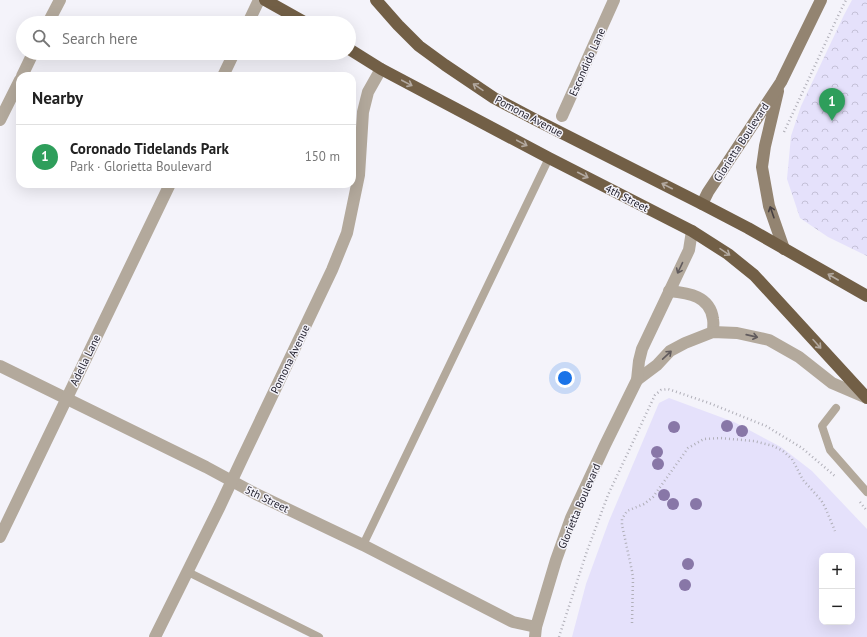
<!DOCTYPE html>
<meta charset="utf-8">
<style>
body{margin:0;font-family:"PT Sans",sans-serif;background:#f6f6f6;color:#222}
.controls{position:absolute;right:12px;bottom:12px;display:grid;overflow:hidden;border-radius:8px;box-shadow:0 4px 16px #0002}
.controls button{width:36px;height:36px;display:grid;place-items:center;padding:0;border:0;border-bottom:1px solid #e0e0e0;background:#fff;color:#222;font:20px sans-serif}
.you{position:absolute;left:565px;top:378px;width:14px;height:14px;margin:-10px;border:3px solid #fff;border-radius:50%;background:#1a73e8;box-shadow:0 0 0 6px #1a73e833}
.badge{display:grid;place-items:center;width:26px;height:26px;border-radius:50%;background:#db2777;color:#fff;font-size:13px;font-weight:700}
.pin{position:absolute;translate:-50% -33px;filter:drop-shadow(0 1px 2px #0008)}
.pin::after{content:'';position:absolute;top:21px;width:14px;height:12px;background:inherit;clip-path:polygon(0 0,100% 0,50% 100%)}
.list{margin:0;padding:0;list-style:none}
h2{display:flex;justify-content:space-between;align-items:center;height:52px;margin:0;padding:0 16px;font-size:17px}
h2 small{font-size:13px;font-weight:400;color:#767676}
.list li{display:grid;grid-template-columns:26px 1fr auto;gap:12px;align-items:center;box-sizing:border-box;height:64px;padding:0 16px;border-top:1px solid #e0e0e0}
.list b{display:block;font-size:15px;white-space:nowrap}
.list p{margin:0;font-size:13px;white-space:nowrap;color:#767676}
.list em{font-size:13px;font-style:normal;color:#767676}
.icon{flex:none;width:22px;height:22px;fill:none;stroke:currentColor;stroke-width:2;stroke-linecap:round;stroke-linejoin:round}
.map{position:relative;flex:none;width:867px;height:637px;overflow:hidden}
.search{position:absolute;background:#fff;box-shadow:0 4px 16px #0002;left:16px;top:16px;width:340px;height:44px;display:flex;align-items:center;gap:10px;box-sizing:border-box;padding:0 14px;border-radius:22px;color:#767676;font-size:15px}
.panel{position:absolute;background:#fff;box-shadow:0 4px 16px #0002;left:16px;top:72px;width:340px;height:116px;border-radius:12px}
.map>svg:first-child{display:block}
.grass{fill:#e5e1fb;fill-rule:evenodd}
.forest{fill:url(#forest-crowns)}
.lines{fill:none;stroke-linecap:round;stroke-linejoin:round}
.path{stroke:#b0afb8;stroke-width:2.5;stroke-dasharray:1 3;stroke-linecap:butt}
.service{stroke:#b3a99c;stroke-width:8}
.minor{stroke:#b3a99c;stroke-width:12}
.tertiary{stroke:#b3a99c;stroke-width:12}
.secondary{stroke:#938471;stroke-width:12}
.trunk{stroke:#725f46;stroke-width:12}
.tree{fill:#8877a7}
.oneway{stroke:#b3a9a0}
.oneway2{stroke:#474042}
.oneway3{stroke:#615b5d}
.labels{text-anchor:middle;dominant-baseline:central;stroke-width:3;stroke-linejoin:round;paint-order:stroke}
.street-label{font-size:11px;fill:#1e1c29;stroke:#f4f3fa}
</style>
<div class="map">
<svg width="867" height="637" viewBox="0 0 867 637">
<defs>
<pattern id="forest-crowns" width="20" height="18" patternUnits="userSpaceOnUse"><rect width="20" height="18" fill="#e5e1fb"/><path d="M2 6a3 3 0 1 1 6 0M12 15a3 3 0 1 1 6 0" fill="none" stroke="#c4c0d7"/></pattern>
</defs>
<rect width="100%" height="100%" fill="#f4f3fa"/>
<path class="grass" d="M669,398L734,422L781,447L812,471L867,529V637H572L586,584L609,521L659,403ZM822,556H852V622H822Z"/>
<polygon class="forest" points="852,0 867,0 867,256 828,237 800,218 787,179 791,136 801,106 844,15"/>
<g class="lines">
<g class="path">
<polyline points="784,132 838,16 846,0"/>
<polyline points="860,502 867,511"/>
<polyline points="632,623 633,578 632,571 622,525 622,519 627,511 644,504 653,497 688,448 704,439 720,438 754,441 773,446 783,451 792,459 803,480 821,500 825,507 835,531"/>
<polyline points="559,637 587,551 608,495 655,395 661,390 668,389 709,403 766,426 802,448 836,477"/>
</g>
<g class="service">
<polyline points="836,408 822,426 830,450 867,492"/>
<polyline points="363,545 549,158"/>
<polyline points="188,572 319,637"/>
</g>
<g class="minor">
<polyline points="48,23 60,0"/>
<polyline points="248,23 259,0"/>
<polyline points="22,76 33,53"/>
<polyline points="223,76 234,53"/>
<polyline points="562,116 614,0"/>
<polyline points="0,120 20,80"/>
<polyline points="0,366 206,467 256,494 363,545 513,622 536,627"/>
<polyline points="0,537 170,184"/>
</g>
<g class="tertiary">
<path d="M669,291C689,293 710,296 713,319C714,324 713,328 713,332"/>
<polyline points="637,380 657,365 670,351 685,343 713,332 737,333 769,340 799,357 832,383 867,398"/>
<polyline points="155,637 220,506 242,459 332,270 347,233 359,175 363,112 368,92 381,69"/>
<polyline points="535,637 536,627 556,560 571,518 605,445 637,380 639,361 642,349 689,250 692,231"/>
</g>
<g class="secondary">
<polyline points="778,91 765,146 762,167 769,206 784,249"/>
<polyline points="702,204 708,192 781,82 821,0"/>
</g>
<g class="trunk">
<polyline points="265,0 306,23"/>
<polyline points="376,0 398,25 419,46 445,65 494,98 536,120 702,204 748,228 867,296"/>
<polyline points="349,49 381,69 549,158 692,231 728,254 754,275 867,398"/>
</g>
</g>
<g class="tree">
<circle cx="727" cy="426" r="6"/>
<circle cx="674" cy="427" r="6"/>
<circle cx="742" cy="431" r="6"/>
<circle cx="657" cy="452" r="6"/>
<circle cx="658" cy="464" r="6"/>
<circle cx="664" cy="495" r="6"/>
<circle cx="673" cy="504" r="6"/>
<circle cx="696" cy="504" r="6"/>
<circle cx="688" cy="564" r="6"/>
<circle cx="685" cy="585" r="6"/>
</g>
<defs><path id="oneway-shaft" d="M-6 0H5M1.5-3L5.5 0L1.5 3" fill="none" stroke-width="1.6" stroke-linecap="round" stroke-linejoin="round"/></defs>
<g class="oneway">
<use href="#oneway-shaft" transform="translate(407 83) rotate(28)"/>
<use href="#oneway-shaft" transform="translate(478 87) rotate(-146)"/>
<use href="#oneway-shaft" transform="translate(522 143) rotate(28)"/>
<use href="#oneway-shaft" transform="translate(583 175) rotate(27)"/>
<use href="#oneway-shaft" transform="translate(667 186) rotate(-153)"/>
<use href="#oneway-shaft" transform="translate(725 252) rotate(34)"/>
<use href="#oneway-shaft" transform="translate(833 277) rotate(-150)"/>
<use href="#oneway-shaft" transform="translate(817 344) rotate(48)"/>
</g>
<use class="oneway2" href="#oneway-shaft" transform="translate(772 212) rotate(-109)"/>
<g class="oneway3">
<use href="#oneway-shaft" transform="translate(680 268) rotate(115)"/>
<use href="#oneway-shaft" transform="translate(752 336) rotate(13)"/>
<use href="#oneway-shaft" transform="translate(667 355) rotate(-43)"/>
</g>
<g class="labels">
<g class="street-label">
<text transform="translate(587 62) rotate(-66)">Escondido Lane</text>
<text transform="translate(529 116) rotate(28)">Pomona Avenue</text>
<text transform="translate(741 142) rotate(-57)">Glorietta Boulevard</text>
<text transform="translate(627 198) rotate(27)">4th Street</text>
<text transform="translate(290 359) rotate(-64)">Pomona Avenue</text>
<text transform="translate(85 360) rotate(-64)">Adella Lane</text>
<text transform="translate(267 499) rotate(26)">5th Street</text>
<text transform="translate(579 506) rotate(-67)">Glorietta Boulevard</text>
</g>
</g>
</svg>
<div class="controls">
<button>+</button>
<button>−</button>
</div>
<div class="you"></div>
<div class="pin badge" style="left:832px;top:121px;background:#2e9e5b">1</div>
<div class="search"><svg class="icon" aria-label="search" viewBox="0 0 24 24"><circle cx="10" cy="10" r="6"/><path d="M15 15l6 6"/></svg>Search here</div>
<section class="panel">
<h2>Nearby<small></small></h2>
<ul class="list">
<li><span class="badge" style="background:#2e9e5b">1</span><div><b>Coronado Tidelands Park</b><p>Park · Glorietta Boulevard</p></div><em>150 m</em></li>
</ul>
</section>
</div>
